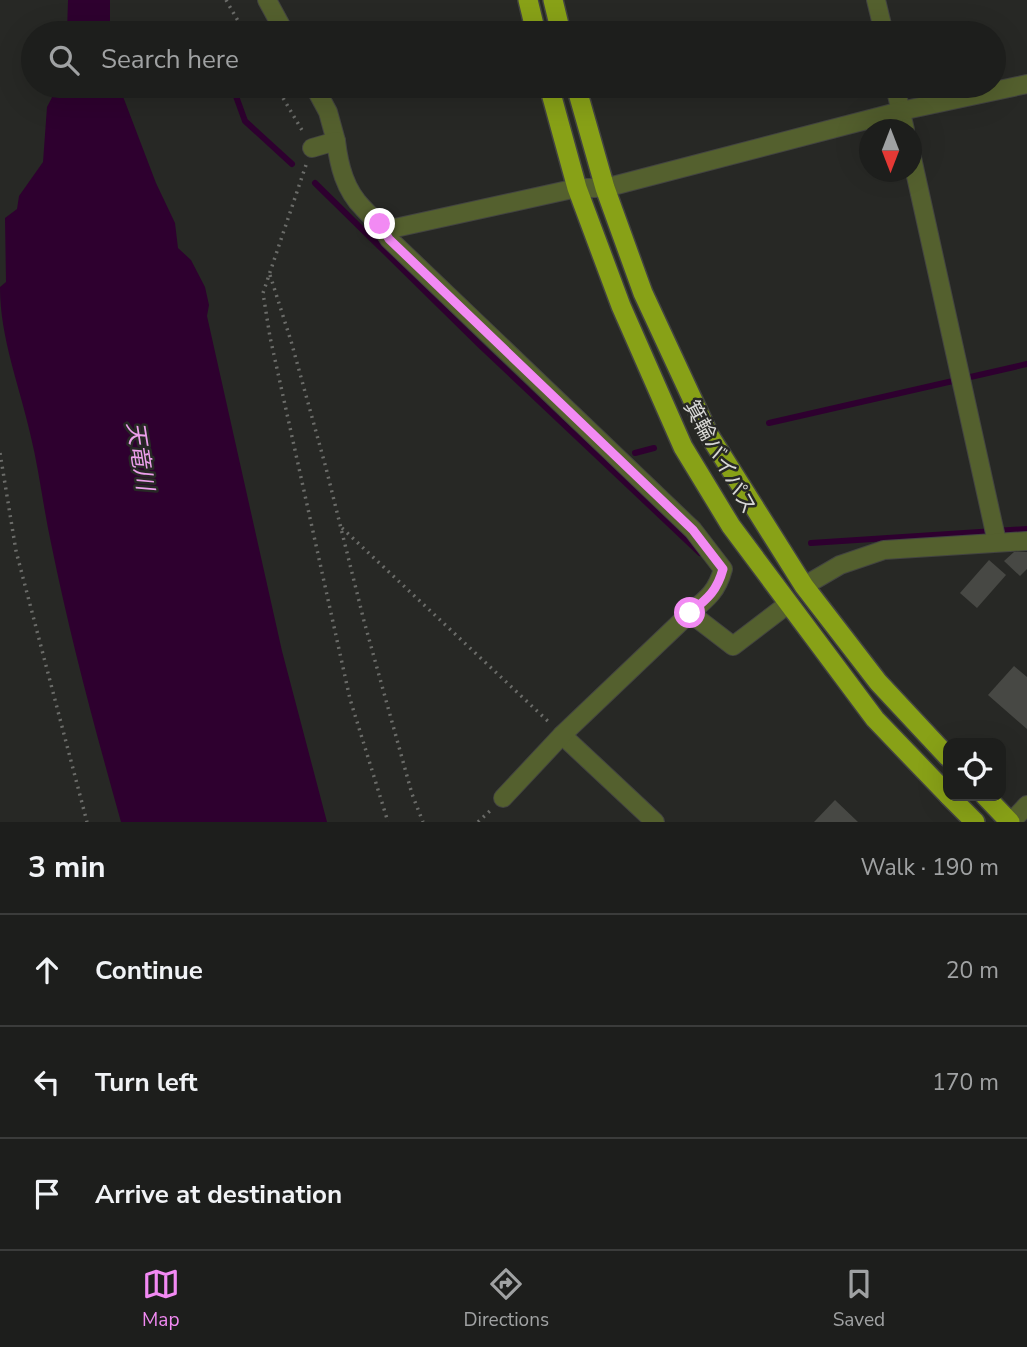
<!DOCTYPE html>
<meta charset="utf-8">
<style>
body{margin:0;font-family:"Nunito Sans","Noto Sans JP",sans-serif;background:#252725;color:#f1f3f6}
.controls{position:absolute;right:21px;bottom:21px;display:grid;overflow:hidden;border-radius:14px;box-shadow:0 7px 28px #0002}
.controls button{width:63px;height:63px;display:grid;place-items:center;padding:0;border:0;border-bottom:2px solid #3b3c3b;background:#1d1e1c;color:#f1f3f6;font:35px sans-serif}
.compass{position:absolute;left:859px;top:119px;width:63px;height:63px;border-radius:50%;background:#1d1e1c;box-shadow:0 7px 28px #0002;rotate:180deg}
.stop{position:absolute;width:21px;height:21px;margin:-16px;border:5px solid #f28af3;border-radius:50%;background:#fff}
.stop.end{background:#f28af3;border-color:#fff;box-shadow:0 2px 7px #0008}
.list{margin:0;padding:0;list-style:none}
h2{display:flex;justify-content:space-between;align-items:center;height:91px;margin:0;padding:0 28px;font-size:30px}
h2 small{font-size:23px;font-weight:400;color:#a0a2a3}
.list li{display:grid;grid-template-columns:46px 1fr auto;gap:21px;align-items:center;box-sizing:border-box;height:112px;padding:0 28px;border-top:2px solid #3b3c3b}
.list b{display:block;font-size:26px;white-space:nowrap}
.list em{font-size:23px;font-style:normal;color:#a0a2a3}
.icon{flex:none;width:38px;height:38px;fill:none;stroke:currentColor;stroke-width:2;stroke-linecap:round;stroke-linejoin:round}
.map{position:relative;flex:none;width:1027px;height:822px;overflow:hidden}
.search{position:absolute;background:#1d1e1c;box-shadow:0 7px 28px #0002;left:21px;right:21px;top:21px;height:77px;display:flex;align-items:center;gap:18px;box-sizing:border-box;padding:0 24px;border-radius:38px;color:#a0a2a3;font-size:26px}
.sheet{height:427px;background:#1d1e1c}
nav{display:flex;justify-content:space-around;align-items:center;box-sizing:border-box;height:98px;border-top:2px solid #3b3c3b;background:#1d1e1c;font-size:19px;color:#a0a2a3}
nav a{display:grid;justify-items:center;gap:4px}
nav .on{color:#f28af3}
.map>svg:first-child{display:block}
.water{fill:#2e002f}
.lines{fill:none;stroke-linecap:round;stroke-linejoin:round}
.stream{stroke:#2e002f;stroke-width:6}
.building{fill:#474844}
.minor-casing{stroke:#434441;stroke-width:20}
.trunk-casing{stroke:#434441;stroke-width:22}
.path{stroke:#6b6c69;stroke-width:3.5;stroke-dasharray:2 5;stroke-linecap:butt}
.minor{stroke:#54602e;stroke-width:18}
.trunk{stroke:#88a117;stroke-width:19}
.route{stroke:#f28af3;stroke-width:9}
.labels{text-anchor:middle;dominant-baseline:central;stroke-width:5;stroke-linejoin:round;paint-order:stroke}
.street-label{font-size:21px;fill:#d7d7d5;stroke:#272825}
.water-label{font-size:23px;font-style:italic;fill:#ec9feb;stroke:#272825}
</style>
<div class="map">
<svg width="1027" height="822" viewBox="0 0 1027 822">
<rect width="100%" height="100%" fill="#272825"/>
<g class="water">
<polygon points="68,0 110,0 110,33 67,33"/>
<path d="M58,86H119L156,183L175,223L178,248L191,260L205,287L209,305L207,316L282,651L327,822H121C95,729 70,637 51,543C43,506 39,469 30,433C19,384 0,338 0,287L6,282L5,218L17,209L19,196L43,162L47,107Z"/>
</g>
<g class="lines">
<g class="stream">
<polyline points="225,86 233,88 245,121 292,164"/>
<polyline points="315,183 481,346 700,553"/>
<polyline points="769,423 1027,364"/>
<polyline points="635,453 654,448"/>
<polyline points="811,543 1027,529"/>
</g>
</g>
<g class="building">
<polygon points="1014,552 1027,552 1027,569 1020,576 1004,561"/>
<polygon points="989,560 1006,575 977,608 960,593"/>
<polygon points="1014,666 1027,677 1027,729 988,695"/>
<polygon points="835,800 858,822 814,822"/>
</g>
<g class="lines">
<defs>
<g id="minor">
<polyline points="267,0 285,33"/>
<polyline points="876,0 884,33"/>
<polyline points="314,86 328,112 336,141"/>
<polyline points="895,86 905,130"/>
<path d="M312,148L336,141C339,166 345,190 363,208C373,219 382,226 389,239L693,530L723,569C717,591 708,598 690,613L733,646L788,604"/>
<polyline points="912,158 997,542"/>
<polyline points="381,224 395,228 577,188 605,188 901,111 1027,84"/>
<polyline points="804,586 840,565 884,550 1027,541"/>
<polyline points="562,735 655,822"/>
<polyline points="503,798 562,735 690,613"/>
<polyline points="1011,822 1027,805"/>
</g>
<g id="trunk">
<polyline points="528,0 536,33"/>
<polyline points="553,0 561,33"/>
<polyline points="549,86 577,188 621,306 683,447 731,526 875,719 948,795"/>
<polyline points="576,86 605,188 643,293 709,435 804,586 878,682 948,757"/>
<polyline points="949,796 975,822"/>
<polyline points="985,796 1010,822"/>
</g>
</defs>
<use href="#minor" class="minor-casing"/>
<use href="#trunk" class="trunk-casing"/>
<g class="path">
<polyline points="226,0 245,33"/>
<polyline points="276,86 303,132"/>
<polyline points="306,165 263,293 270,337 350,699 388,822"/>
<polyline points="270,275 291,341 326,468 364,621 412,794 423,822"/>
<polyline points="0,453 16,551 87,822"/>
<polyline points="342,528 551,724"/>
<polyline points="478,822 492,809"/>
</g>
<use href="#minor" class="minor"/>
<use href="#trunk" class="trunk"/>
</g>
<g class="lines">
<path class="route" d="M380,224L389,239L693,530L723,569C717,591 708,598 690,613"/>
</g>
<g class="labels">
<g class="street-label">
<text transform="translate(720 457) rotate(61)">箕輪バイパス</text>
</g>
<g class="water-label">
<text transform="translate(140 456) rotate(81)">天竜川</text>
</g>
</g>
</svg>
<div class="controls">
<button><svg class="icon" aria-label="locate" viewBox="0 0 24 24"><circle cx="12" cy="12" r="6"/><path d="M12 2v4M12 18v4M2 12h4M18 12h4"/></svg></button>
</div>
<svg class="compass" viewBox="-18 -18 36 36"><path d="M0-13l5 13h-10z" fill="#e53935"/><path d="M0 13l5-13h-10z" fill="#a0a2a3"/></svg>
<div class="stop" style="left:690px;top:613px"></div>
<div class="stop end" style="left:380px;top:224px"></div>
<div class="search"><svg class="icon" aria-label="search" viewBox="0 0 24 24"><circle cx="10" cy="10" r="6"/><path d="M15 15l6 6"/></svg>Search here</div>
</div>
<section class="sheet">
<h2>3 min<small>Walk · 190 m</small></h2>
<ul class="list">
<li><svg class="icon" aria-label="ahead" viewBox="0 0 24 24"><path d="M12 20V5M6 11l6-6 6 6"/></svg><div><b>Continue</b></div><em>20 m</em></li>
<li><svg class="icon" aria-label="left" viewBox="0 0 24 24"><path d="M17 20v-9H6M10 6l-5 5 5 5"/></svg><div><b>Turn left</b></div><em>170 m</em></li>
<li><svg class="icon" aria-label="arrive" viewBox="0 0 24 24"><path d="M6 21V4h12l-3 4 3 4H6"/></svg><div><b>Arrive at destination</b></div></li>
</ul>
</section>
<nav>
<a class="on"><svg class="icon" aria-label="map" viewBox="0 0 24 24"><path d="M3 6l6-2 6 2 6-2v14l-6 2-6-2-6 2zM9 4v14M15 6v14"/></svg>Map</a>
<a><svg class="icon" aria-label="directions" viewBox="0 0 24 24"><path d="M12 3l9 9-9 9-9-9zM9 14v-3h6M13 9l2 2-2 2"/></svg>Directions</a>
<a><svg class="icon" aria-label="saved" viewBox="0 0 24 24"><path d="M7 4h10v16l-5-4-5 4z"/></svg>Saved</a>
</nav>
